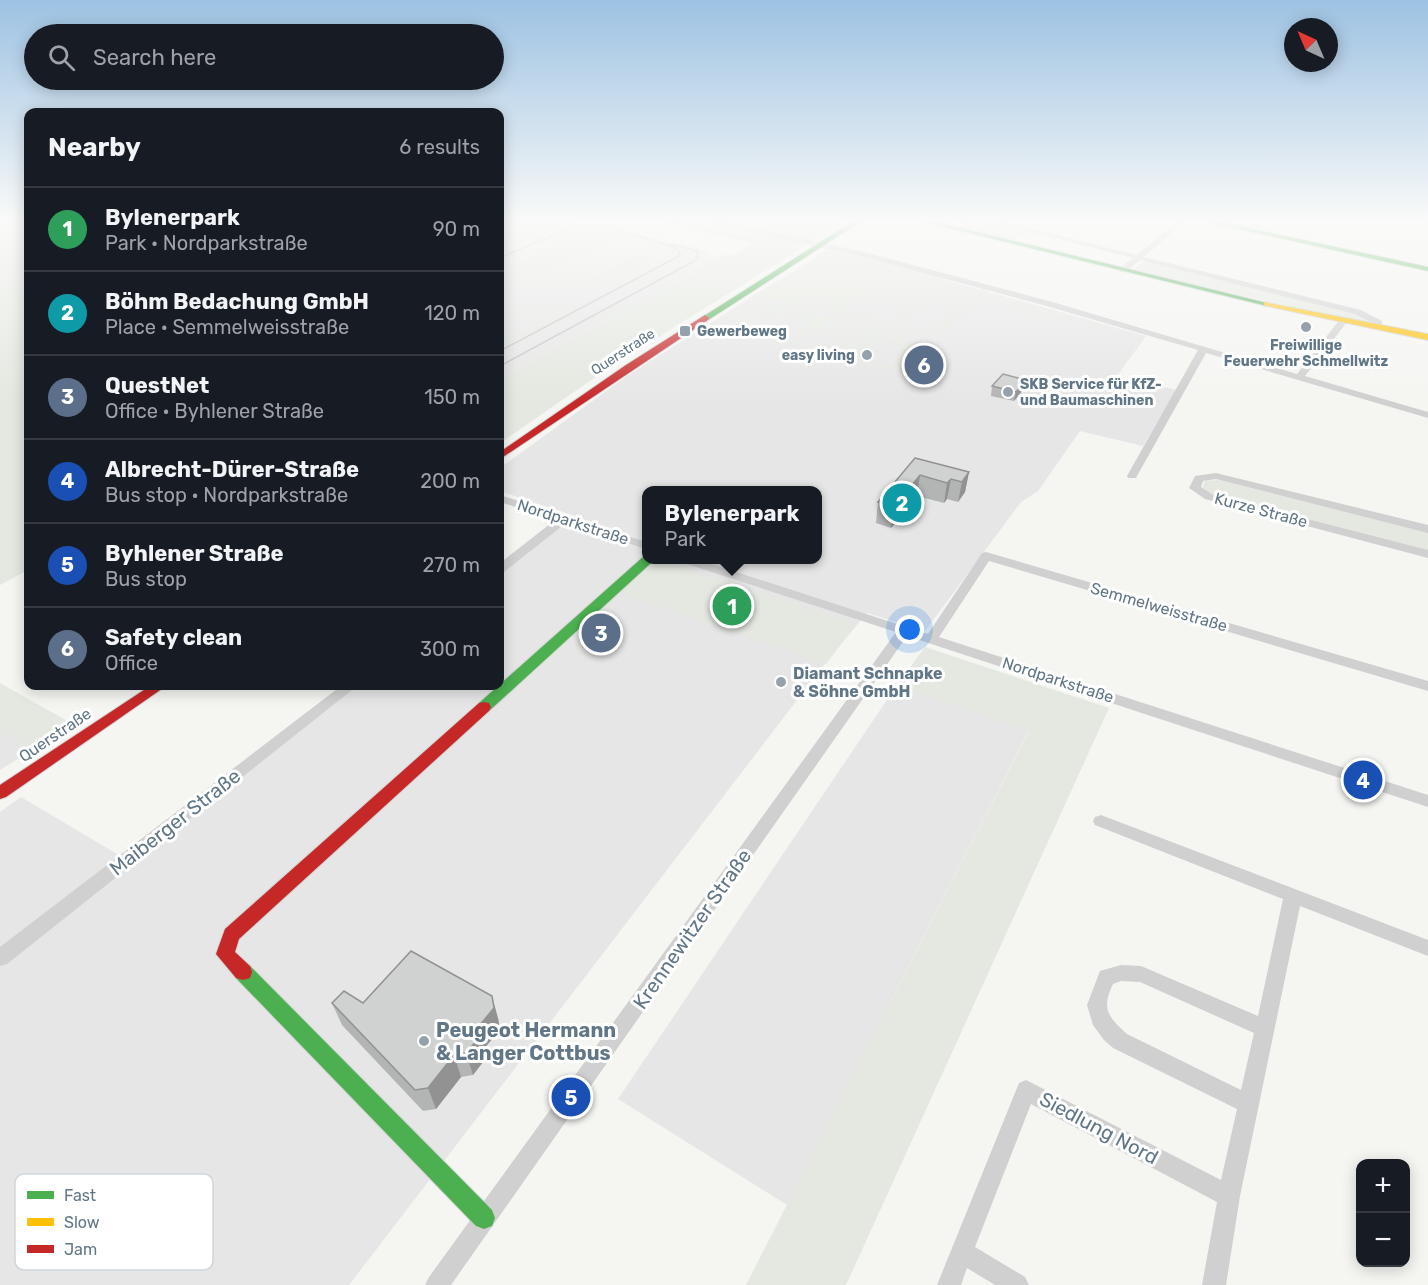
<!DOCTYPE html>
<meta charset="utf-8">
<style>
body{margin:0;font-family:Rubik,sans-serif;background:#20242c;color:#f1f3f6}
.controls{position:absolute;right:18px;bottom:18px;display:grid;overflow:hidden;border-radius:12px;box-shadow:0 3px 15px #0003}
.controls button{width:54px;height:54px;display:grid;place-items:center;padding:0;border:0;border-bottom:2px solid #363941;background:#171b24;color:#f1f3f6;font:30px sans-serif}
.compass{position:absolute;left:1284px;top:18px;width:54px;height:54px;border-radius:50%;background:#171b24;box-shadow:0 3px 15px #0003;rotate:316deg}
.you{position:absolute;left:910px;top:630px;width:21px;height:21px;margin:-15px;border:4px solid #fff;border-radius:50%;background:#1a73e8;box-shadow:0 0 0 9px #1a73e833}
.badge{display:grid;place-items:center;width:39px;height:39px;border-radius:50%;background:#95a2ac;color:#fff;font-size:20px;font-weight:700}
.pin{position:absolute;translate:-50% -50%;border:3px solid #fff;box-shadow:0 2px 6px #0006}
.popup{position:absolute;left:642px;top:486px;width:180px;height:78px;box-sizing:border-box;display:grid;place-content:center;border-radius:12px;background:#171b24;filter:drop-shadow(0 2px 4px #0005);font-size:20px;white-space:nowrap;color:#9ea1a6}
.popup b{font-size:22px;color:#f1f3f6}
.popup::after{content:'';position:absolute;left:50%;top:100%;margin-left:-12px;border:12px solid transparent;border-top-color:#171b24}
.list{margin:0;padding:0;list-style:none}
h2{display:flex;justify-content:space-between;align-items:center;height:78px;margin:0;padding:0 24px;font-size:26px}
h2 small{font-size:20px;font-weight:400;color:#9ea1a6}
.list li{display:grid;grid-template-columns:39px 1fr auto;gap:18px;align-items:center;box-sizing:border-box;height:84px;padding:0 24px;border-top:2px solid #363941}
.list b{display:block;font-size:22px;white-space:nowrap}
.list p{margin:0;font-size:20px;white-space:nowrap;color:#9ea1a6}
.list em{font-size:20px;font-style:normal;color:#9ea1a6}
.icon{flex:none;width:33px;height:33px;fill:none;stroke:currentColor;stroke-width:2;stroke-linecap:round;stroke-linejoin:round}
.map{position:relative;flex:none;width:1428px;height:1285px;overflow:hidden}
.search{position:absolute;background:#171b24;box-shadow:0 3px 15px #0003;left:24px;top:24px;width:480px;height:66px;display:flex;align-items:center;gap:15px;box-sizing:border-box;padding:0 21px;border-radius:33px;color:#9ea1a6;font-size:22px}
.panel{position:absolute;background:#171b24;box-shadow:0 3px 15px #0003;left:24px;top:108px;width:480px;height:582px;border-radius:12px}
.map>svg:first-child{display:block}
.built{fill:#e5e6e5;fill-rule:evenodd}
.green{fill:#e4e8e0}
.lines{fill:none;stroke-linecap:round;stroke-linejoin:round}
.stream{stroke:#ced7da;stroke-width:2}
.fast-casing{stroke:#d2d3d3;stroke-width:2}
.slow-casing{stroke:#d2d3d3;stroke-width:2}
.jam-casing{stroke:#d2d3d3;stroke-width:2}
.street{fill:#d0d0d1;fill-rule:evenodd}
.fast{fill:#4caf50;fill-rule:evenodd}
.slow{fill:#ffc107;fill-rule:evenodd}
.jam{fill:#c62828;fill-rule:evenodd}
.tram{stroke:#c5c5c6;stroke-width:1.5}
.wall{fill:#b3b4b4}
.shaded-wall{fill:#929292}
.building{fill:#d0d1d1;stroke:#929292;stroke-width:1.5}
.poi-dot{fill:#95a2ac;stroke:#fff;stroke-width:2}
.labels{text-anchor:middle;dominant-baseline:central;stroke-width:6;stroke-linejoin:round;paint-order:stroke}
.far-poi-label{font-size:14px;font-weight:bold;fill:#617686;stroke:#fff;text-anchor:start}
.far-street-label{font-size:14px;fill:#617686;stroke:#fff}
.street-label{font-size:16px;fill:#617686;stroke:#fff}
.poi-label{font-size:16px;font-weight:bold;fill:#617686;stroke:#fff;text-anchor:start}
.near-street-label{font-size:20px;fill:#617686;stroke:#fff}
.near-poi-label{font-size:20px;font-weight:bold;fill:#617686;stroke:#fff;text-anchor:start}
.key{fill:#fff;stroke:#d0d6db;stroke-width:1.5}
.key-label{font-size:16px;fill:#617686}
</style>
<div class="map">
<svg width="1428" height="1285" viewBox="0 0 1428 1285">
<rect width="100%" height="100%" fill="#f5f5f2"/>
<g class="built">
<polygon points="543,222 580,222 635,235 641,234 701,249 710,253 712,259 707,265 500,378 500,239"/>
<path d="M853,254L1146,336L1117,376L1177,390L1143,446L1080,431L1038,491L1021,502L925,631L867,613L827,661L349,1285H0V963L355,686H500V572L572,515L500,491V468L627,376L775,282ZM646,490H818V560H646Z"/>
<polygon points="897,685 1029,730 787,1205 618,1099"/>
<polygon points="0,731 32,750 0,770"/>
<polygon points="21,797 122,857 0,952 0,812"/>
</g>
<g class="green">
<polygon points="0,222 28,222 28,570 0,585"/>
<polygon points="500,222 567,222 566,226 543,225 500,243"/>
<polygon points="660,222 844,222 613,365 500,443 500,378 707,265 712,257 735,254 753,244"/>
<polygon points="973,222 989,222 1029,232 1011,241 962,228"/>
<path d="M588,234L601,237H578L555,248L572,252L604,238L609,240L547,271C533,268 520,276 507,268L519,261L520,263L572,237Z"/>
<polygon points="826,250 853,253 944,278 933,287 941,290 898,327 892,326 897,318 900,319 930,293 882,282 844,308 844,312 882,321 888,320 885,325 837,312 831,313 834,309 825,307 819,310 836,296 812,300 803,307 757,295"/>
<polygon points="641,254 656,258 605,284 585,281"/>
<polygon points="1145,261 1353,312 1373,320 1371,324 1136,272 1134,269"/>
<polygon points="982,289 987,290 938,336 910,330 916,326 919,326 917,329 934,332"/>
<polygon points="766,304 829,318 831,320 821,329 804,329 811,318 777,310 769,316 773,317 772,319 758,314 765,309 760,306"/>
<polygon points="571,306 579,308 500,349 500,343"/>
<polygon points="843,321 885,330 862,351 865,353 859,359 890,366 896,360 892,359 904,347 883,342 888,337 895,339 899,335 893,333 895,332 904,336 901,342 934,352 940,351 936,354 925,352 906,371 902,371 717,328 711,330 702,327 709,323 845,356 848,354 854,355 857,352 852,350 854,348 839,344 833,346 840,340 843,341 841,343 856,347 858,344 864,346 867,343 862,341 864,339 836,334 846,334 865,338 873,330 853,326 846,331 836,330 845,331 847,329 835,325"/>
<polygon points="1219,480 1428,532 1428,552 1213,496 1202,489 1205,481"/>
<polygon points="659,560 847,621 853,625 853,628 826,664 619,592 649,565"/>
<polygon points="925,647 1109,708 846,1285 746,1285 1029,731 897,685"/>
<polygon points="0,683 78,727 32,750 0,731"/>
</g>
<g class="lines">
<polyline class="stream" points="668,222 762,243"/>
<defs>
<g id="fast">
<polygon points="852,222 860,222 708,320 701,318"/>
<polygon points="924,222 937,222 1271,304 1267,306"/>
<polygon points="1207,222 1221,222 1428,267 1428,271"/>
<polygon points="646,556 646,560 653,560 651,563 489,711 479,711 477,707 479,703 643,557"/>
<polygon points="243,964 250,966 492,1210 495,1218 492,1226 484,1229 476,1226 236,978 234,972 236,966"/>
</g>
<polygon id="slow" points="1264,302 1428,334 1428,340 1267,306 1264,306"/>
<g id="jam">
<polygon points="705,315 709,318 708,320 500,459 500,452 626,365"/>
<polygon points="150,686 166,686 6,797 0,799 0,785"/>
<polygon points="484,702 489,703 491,707 489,711 239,939 235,952 250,966 252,972 250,978 243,980 236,978 216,954 225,929 479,703"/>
</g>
</defs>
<use href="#fast" class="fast-casing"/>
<use href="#slow" class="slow-casing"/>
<use href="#jam" class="jam-casing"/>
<g class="street">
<polygon points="704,222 719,222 860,251 1049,301 1297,374 1341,318 1347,318 1347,322 1305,376 1428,412 1428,418 1206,353 1137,476 1136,478 1128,478 1127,476 1198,350 1043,305 856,255"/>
<polygon points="961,222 970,222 956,229 950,228"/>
<polygon points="993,222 1006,222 1137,255 1176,222 1184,222 1144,257 1361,310 1382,321 1382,327 1375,329 1374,324 1355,314 1140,260 1126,272 1120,272 1120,268 1133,258"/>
<polygon points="1216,473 1428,525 1428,533 1216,479 1203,481 1201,487 1213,495 1428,550 1428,558 1205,499 1189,488 1195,476"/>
<polygon points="500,495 646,542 646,549 566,523 504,572 500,573 500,563 555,520 500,502"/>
<polygon points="986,552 1428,681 1428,691 989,561 939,637 1428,795 1428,807 907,636 451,1285 425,1285 429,1277 896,632 684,563 682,560 699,560 928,634 982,553"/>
<polygon points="341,686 357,686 7,964 0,966 0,947"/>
<path d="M1101,815L1428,940V956L1300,906L1240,1196L1226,1285H1202L1217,1202L1031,1104L975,1247L1025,1277L1029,1285H995L967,1268L961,1285H937L1019,1083L1026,1080L1221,1180L1237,1109L1113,1048L1104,1040L1093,1025L1087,1005L1100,971L1121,965L1141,966L1258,1016L1283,899L1095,825L1093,821L1095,817ZM1121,981L1140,982L1254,1033L1241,1090L1127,1034C1108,1017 1101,1009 1113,984Z"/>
</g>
<use href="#fast" class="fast"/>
<use href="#slow" class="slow"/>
<use href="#jam" class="jam"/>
<g class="tram">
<polyline points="562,231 575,226 602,225"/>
<polyline points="500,247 503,245"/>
<polyline points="500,258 560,232 567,228 569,222"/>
<polyline points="500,351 679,256 679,251 673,247 614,228"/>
<polyline points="500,366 698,259 697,251 671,244"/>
</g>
</g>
<g class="wall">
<polygon points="1026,380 1024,389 1014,401 991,396 992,386"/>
<polygon points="915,458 969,472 965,492 958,502 947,499 944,503 917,496 891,528 876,523 878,502"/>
<polygon points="332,1003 363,1003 498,1018 500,1030 481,1052 483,1062 473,1075 461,1077 436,1109 423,1111 342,1025"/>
</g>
<g class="shaded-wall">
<polygon points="1026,380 1024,389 1014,401 1016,392"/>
<polygon points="969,472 965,492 958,502 962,482"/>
<polygon points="920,475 917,496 891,528 894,507"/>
<polygon points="951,479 947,499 944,503 947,483"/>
<polygon points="492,996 498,1018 500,1030 481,1052 483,1062 473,1075 466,1053 475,1031"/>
<polygon points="454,1055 461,1077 436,1109 428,1088"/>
</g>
<g class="building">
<polygon points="1003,374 1026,380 1016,392 992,386"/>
<polygon points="915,458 969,472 962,482 951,479 947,483 920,475 894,507 878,502"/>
<polygon points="411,951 492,996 494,1008 475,1031 477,1040 466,1053 454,1055 428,1088 415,1090 332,1003 344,991 363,1003"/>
</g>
<linearGradient id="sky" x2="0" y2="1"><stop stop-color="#9dc2e2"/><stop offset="0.55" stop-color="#fafaf9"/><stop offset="1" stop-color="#fafaf9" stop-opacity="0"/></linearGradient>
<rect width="1428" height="402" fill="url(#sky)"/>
<g class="poi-dot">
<circle cx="1306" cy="327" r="6"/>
<rect x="679" y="325" width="12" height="12" rx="3"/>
<circle cx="867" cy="355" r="6"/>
<circle cx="1008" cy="392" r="6"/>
<circle cx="781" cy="682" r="6"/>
<circle cx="424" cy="1041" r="6"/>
</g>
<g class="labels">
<g class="far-poi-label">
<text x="697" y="331">Gewerbeweg</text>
<text x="1306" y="345" text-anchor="middle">Freiwillige<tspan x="1306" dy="16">Feuerwehr Schmellwitz</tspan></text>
<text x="855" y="355" text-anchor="end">easy living</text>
<text x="1020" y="384">SKB Service für KfZ-<tspan x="1020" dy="16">und Baumaschinen</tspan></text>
</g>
<g class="far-street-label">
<text transform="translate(623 352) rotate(-33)">Querstraße</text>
</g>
<g class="street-label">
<text transform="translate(1261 510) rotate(15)">Kurze Straße</text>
<text transform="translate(573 522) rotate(18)">Nordparkstraße</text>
<text transform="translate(1159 607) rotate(16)">Semmelweisstraße</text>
<text transform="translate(1058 680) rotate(18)">Nordparkstraße</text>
<text transform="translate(55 735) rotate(-34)">Querstraße</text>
</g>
<g class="poi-label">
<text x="793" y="673">Diamant Schnapke<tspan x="793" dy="18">&amp; Söhne GmbH</tspan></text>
</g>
<g class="near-street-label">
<text transform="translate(175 822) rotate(-38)">Maiberger Straße</text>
<text transform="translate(692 929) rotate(-55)">Krennewitzer Straße</text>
<text transform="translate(1099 1128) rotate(28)">Siedlung Nord</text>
</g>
<g class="near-poi-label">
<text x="436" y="1030">Peugeot Hermann<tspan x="436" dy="23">&amp; Langer Cottbus</tspan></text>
</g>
</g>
<rect x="15" y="1174" width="198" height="96" rx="9" class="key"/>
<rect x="27" y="1191" width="27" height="8" fill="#4caf50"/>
<rect x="27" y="1218" width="27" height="8" fill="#ffc107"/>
<rect x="27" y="1245" width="27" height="8" fill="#c62828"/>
<g class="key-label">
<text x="64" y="1201">Fast</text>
<text x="64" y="1228">Slow</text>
<text x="64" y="1255">Jam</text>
</g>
</svg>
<div class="controls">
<button>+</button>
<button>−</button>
</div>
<svg class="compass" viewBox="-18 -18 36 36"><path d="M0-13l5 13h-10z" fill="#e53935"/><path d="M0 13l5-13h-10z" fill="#9ea1a6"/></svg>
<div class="you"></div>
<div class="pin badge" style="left:732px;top:606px;background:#2e9e5b">1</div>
<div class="popup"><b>Bylenerpark</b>Park</div>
<div class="pin badge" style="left:902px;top:503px;background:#0f9aa8">2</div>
<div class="pin badge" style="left:601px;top:633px;background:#5c6f8a">3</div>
<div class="pin badge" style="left:1363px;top:780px;background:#1a4fb4">4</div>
<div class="pin badge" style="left:571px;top:1097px;background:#1a4fb4">5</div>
<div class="pin badge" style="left:924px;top:365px;background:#5c6f8a">6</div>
<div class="search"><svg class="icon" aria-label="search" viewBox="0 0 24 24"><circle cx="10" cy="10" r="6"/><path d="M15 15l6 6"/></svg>Search here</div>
<section class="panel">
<h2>Nearby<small>6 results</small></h2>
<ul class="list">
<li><span class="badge" style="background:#2e9e5b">1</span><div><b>Bylenerpark</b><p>Park · Nordparkstraße</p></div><em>90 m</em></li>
<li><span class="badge" style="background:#0f9aa8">2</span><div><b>Böhm Bedachung GmbH</b><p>Place · Semmelweisstraße</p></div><em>120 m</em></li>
<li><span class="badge" style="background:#5c6f8a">3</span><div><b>QuestNet</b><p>Office · Byhlener Straße</p></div><em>150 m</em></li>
<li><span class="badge" style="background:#1a4fb4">4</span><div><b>Albrecht-Dürer-Straße</b><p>Bus stop · Nordparkstraße</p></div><em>200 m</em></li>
<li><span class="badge" style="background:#1a4fb4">5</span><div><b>Byhlener Straße</b><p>Bus stop</p></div><em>270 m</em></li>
<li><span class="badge" style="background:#5c6f8a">6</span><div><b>Safety clean</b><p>Office</p></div><em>300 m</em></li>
</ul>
</section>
</div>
